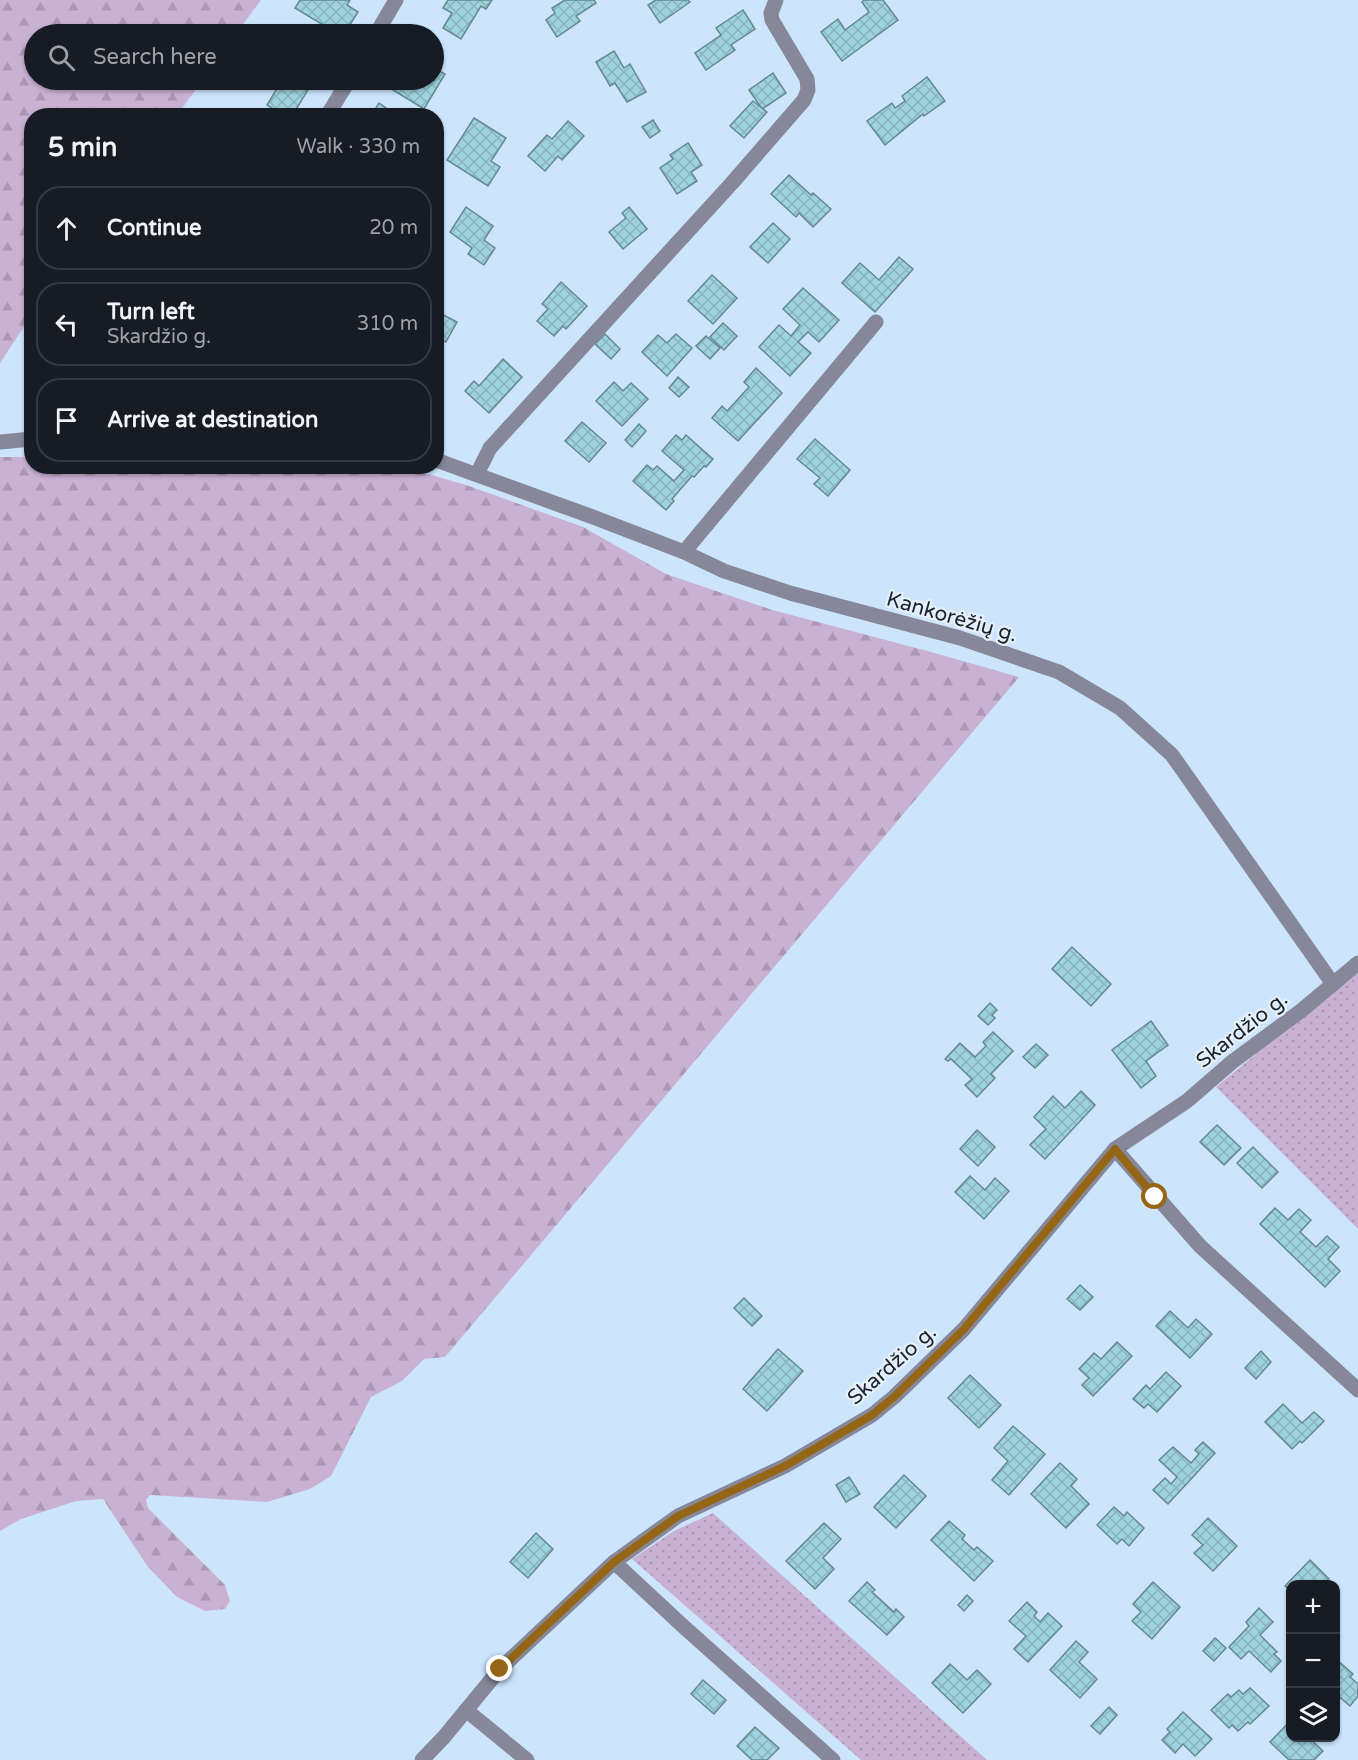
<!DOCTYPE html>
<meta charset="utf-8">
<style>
body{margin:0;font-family:"Varela Round",sans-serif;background:#242831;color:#f1f3f6}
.controls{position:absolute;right:18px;bottom:18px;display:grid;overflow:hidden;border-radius:12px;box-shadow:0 2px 4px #0004}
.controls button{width:54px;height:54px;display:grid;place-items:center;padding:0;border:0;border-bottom:2px solid #363941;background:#171b24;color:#f1f3f6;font:30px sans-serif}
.stop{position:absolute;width:18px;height:18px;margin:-14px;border:4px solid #956615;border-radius:50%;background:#fff}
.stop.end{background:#956615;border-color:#fff;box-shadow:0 2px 6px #0008}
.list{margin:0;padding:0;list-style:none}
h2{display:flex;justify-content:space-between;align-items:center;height:78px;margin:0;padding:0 24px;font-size:26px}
h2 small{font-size:20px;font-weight:400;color:#9ea1a6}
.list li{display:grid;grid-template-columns:39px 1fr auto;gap:18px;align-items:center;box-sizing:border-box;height:84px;margin:0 12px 12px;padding:0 12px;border:2px solid #363941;border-radius:24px}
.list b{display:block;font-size:22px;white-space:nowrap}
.list p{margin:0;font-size:20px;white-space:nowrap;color:#9ea1a6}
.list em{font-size:20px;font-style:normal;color:#9ea1a6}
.icon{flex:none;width:33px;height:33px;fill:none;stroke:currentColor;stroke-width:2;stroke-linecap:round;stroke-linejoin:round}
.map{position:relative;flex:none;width:1358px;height:1760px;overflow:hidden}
.search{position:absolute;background:#171b24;box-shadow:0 2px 4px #0004;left:24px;top:24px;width:420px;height:66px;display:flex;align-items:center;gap:15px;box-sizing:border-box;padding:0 21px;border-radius:33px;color:#9ea1a6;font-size:22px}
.panel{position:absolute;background:#171b24;box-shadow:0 2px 4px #0004;left:24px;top:108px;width:420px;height:366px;border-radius:24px}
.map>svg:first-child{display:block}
.grass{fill:url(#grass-dots)}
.forest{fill:url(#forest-firs)}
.building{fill:url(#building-cross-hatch);stroke:#648991;stroke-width:1.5}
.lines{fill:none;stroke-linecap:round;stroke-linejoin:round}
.minor{stroke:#868899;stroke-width:15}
.route{stroke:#956615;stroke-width:8}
.labels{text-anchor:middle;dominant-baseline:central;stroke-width:4.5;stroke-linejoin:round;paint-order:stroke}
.street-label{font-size:21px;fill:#1a232c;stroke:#e6f0fa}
</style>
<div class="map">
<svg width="1358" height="1760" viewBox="0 0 1358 1760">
<defs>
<pattern id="grass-dots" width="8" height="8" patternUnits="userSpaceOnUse" patternTransform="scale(1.5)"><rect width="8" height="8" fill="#c9b1d3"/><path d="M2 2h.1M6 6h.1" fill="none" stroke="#ac98b5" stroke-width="1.8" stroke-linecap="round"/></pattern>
<pattern id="forest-firs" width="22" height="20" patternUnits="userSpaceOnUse" patternTransform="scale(1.5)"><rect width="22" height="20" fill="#c9b1d3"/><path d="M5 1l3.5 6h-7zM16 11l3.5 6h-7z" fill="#ac98b5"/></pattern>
<pattern id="building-cross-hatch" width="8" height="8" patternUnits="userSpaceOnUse" patternTransform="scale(1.5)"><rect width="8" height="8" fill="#9ed2de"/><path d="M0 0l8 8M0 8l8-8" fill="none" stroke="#88b4bf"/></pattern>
</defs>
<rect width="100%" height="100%" fill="#cce5fd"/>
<g class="grass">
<polygon points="1358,970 1358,1229 1216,1087"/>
<polygon points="713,1513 987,1760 861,1760 632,1559 674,1531"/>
</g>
<g class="forest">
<polygon points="0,0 261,0 236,34 34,34 34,80 203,80 177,115 32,116 31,316 0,363"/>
<polygon points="0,457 31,457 32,466 404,467 466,485 583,527 666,574 769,609 931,652 1019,677 445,1357 424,1359 402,1381 371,1397 331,1476 310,1489 267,1502 150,1495 146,1500 148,1508 225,1585 230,1601 225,1609 205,1611 177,1597 148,1567 103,1499 76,1501 21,1519 0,1531"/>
</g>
<g class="building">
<polygon points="300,0 350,0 347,5 358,12 344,34 338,34 295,8"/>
<polygon points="448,0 492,0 486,9 481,6 461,39 443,28 452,13 443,8"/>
<polygon points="565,0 594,0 596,3 576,16 580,21 557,37 546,20 555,13 552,8"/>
<polygon points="656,0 688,0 690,2 660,23 648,5"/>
<polygon points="864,0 883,0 898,20 842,61 821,32 838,19 845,30 869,12 862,2"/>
<polygon points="743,10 755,29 731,45 735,50 706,70 695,53 721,35 716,28"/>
<polygon points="614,51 624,68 630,64 646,92 627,102 615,83 610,86 596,62"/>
<polygon points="434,68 445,74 424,109 388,87 393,80 434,80"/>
<polygon points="773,73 786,93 762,109 749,90"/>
<polygon points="927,77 945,101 924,116 923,114 885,145 867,121 892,103 895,108 905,101 902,96"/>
<polygon points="277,80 314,80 292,116 284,116 267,105 281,82"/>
<polygon points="753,101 767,112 744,138 730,126"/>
<polygon points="379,103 398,116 371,116"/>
<polygon points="474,118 506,138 491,161 500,167 488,186 447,160"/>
<polygon points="653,120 660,131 650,138 642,127"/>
<polygon points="568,121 584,136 562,160 558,156 545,171 528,156 547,135 552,139"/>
<polygon points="688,143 702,165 691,172 697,181 677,194 660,168 673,159 670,155"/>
<polygon points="789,175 811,195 813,193 831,209 813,227 799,213 796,217 771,194"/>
<polygon points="466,207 493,226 484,240 495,248 484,265 468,254 472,248 450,232"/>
<polygon points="629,207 647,229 623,249 609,232 626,218 622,213"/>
<polygon points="773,223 790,239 768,263 750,247"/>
<polygon points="899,257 913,269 875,312 842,283 860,263 879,280"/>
<polygon points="712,275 737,298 713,324 688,301"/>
<polygon points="561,282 587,306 566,329 563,326 554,336 537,321 548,309 542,304"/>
<polygon points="803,288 839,320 819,342 808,332 798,342 811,353 790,376 759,347 779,325 791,336 800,325 783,309"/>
<polygon points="436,311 457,322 446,342 441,339 436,349"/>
<polygon points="723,323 737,336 724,350 710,337"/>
<polygon points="605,334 620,349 611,359 595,344"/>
<polygon points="676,334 692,348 667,376 642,352 658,335 667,343"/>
<polygon points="706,336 720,348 710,359 696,346"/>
<polygon points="503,359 522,377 489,413 465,391 474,381 479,386"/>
<polygon points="756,368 782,393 738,441 712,418 722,406 727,411 749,387 744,382"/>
<polygon points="678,377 689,387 679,397 669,388"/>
<polygon points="614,382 623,391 631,383 648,399 622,426 596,401"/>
<polygon points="582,422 606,443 589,462 565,441"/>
<polygon points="639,424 646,431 632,447 625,440"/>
<polygon points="676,435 682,440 686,435 713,459 706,467 704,466 694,477 692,476 672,499 674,501 666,510 633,481 647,465 653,470 657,466 674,481 684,470 662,451"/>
<polygon points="815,439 850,470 828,496 814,484 820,478 797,459"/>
<polygon points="1072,947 1111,984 1091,1006 1052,969"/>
<polygon points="990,1003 997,1010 992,1015 995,1018 988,1025 978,1016"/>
<polygon points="1151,1021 1168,1045 1146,1061 1156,1076 1141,1088 1112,1050"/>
<polygon points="993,1032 1013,1051 991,1074 995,1078 977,1097 965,1085 972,1079 951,1059 948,1061 945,1059 960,1043 975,1057 986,1046 983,1042"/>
<polygon points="1036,1044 1048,1055 1035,1068 1023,1057"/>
<polygon points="1081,1091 1095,1105 1045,1159 1030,1145 1046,1129 1034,1117 1053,1096 1065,1108"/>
<polygon points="1217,1125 1241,1148 1224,1165 1200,1142"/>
<polygon points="977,1130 995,1147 978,1166 960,1149"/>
<polygon points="1253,1147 1278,1172 1262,1188 1237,1163"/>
<polygon points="970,1176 985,1190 995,1178 1009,1191 984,1219 955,1192"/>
<polygon points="1275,1208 1288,1220 1299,1209 1311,1220 1300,1232 1316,1247 1327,1236 1339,1247 1328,1259 1340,1271 1325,1287 1260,1224"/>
<polygon points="1080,1285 1093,1297 1080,1310 1067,1299"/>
<polygon points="744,1298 762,1316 752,1326 734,1308"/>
<polygon points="1170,1311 1188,1328 1196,1319 1212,1334 1190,1358 1156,1326"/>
<polygon points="1117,1342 1132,1356 1093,1396 1082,1385 1089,1378 1079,1369 1094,1353 1101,1359"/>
<polygon points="778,1349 803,1371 767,1411 743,1389"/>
<polygon points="1261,1351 1271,1362 1256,1379 1245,1368"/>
<polygon points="1166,1372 1181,1386 1157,1412 1148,1404 1144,1408 1133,1399 1146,1385 1150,1389"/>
<polygon points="970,1375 1001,1405 979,1428 948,1398"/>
<polygon points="1283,1404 1302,1423 1314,1412 1324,1421 1302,1443 1300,1441 1292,1449 1265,1422"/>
<polygon points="1013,1426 1045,1454 1009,1495 992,1480 1008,1461 994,1448"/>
<polygon points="1203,1442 1215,1453 1168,1504 1153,1490 1165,1478 1171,1484 1177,1477 1159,1460 1173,1447 1191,1463 1199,1454 1195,1450"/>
<polygon points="1060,1463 1077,1479 1071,1486 1089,1504 1066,1528 1031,1494"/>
<polygon points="904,1475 926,1496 896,1528 874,1507"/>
<polygon points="849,1477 860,1494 846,1502 836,1485"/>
<polygon points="1114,1507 1124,1516 1127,1512 1144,1528 1129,1546 1122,1539 1117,1544 1097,1525"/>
<polygon points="1208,1518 1237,1546 1213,1571 1194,1553 1203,1545 1192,1535"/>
<polygon points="949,1521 965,1535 962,1539 974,1550 977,1547 993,1561 974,1581 931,1540"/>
<polygon points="824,1523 841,1539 823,1558 834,1569 815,1589 786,1561"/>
<polygon points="536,1533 553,1549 528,1578 510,1562"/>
<polygon points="1310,1560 1329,1579 1323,1584 1290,1584 1290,1591 1285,1586"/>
<polygon points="867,1582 875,1590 872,1592 894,1612 896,1609 904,1617 887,1635 849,1601"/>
<polygon points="1153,1582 1180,1607 1152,1639 1132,1621 1141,1612 1133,1604"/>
<polygon points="967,1595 973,1601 964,1611 958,1605"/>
<polygon points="1027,1602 1037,1612 1034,1616 1040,1622 1048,1613 1062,1626 1028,1662 1014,1649 1026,1636 1009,1621"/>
<polygon points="1259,1608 1273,1622 1260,1635 1277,1652 1274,1654 1281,1661 1271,1672 1249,1651 1241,1659 1229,1647 1249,1626 1246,1622"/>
<polygon points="1215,1638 1226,1648 1214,1661 1203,1651"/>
<polygon points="1076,1641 1088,1652 1079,1662 1097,1679 1080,1698 1050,1670"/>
<polygon points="1336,1659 1353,1674 1350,1677 1358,1684 1358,1696 1350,1706 1336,1694 1338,1691 1336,1689"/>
<polygon points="950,1664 967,1680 977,1670 991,1684 963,1713 932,1683"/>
<polygon points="703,1680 726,1700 714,1714 691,1694"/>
<polygon points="1250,1688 1269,1706 1250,1724 1248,1722 1238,1731 1232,1725 1229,1728 1211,1710 1228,1694 1231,1697 1239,1690 1243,1694"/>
<polygon points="1109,1707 1117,1715 1100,1734 1091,1726"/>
<polygon points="1183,1712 1212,1739 1195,1756 1183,1744 1175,1753 1162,1740 1170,1732 1167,1729"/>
<polygon points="1290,1721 1290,1738 1309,1738 1323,1751 1314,1760 1289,1760 1270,1742"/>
<polygon points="755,1727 779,1748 767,1760 752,1760 737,1746"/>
</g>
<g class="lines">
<g class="minor">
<polyline points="376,34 396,0"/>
<polyline points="327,116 349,80"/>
<polyline points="0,442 32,439"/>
<polyline points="436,460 593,517 684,552 724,571 790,593 960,638 1059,672 1120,708 1172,755 1333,984"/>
<polyline points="477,474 490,448 732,183 804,100 808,90 807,79 772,20 771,13 776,0"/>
<polyline points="684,552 876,322"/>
<polyline points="1115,1149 1200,1246 1358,1390"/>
<polyline points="614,1562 684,1627 833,1760"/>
<polyline points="466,1710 527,1760"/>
<polyline points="422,1760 444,1737 500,1669 614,1562 678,1516 785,1466 872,1415 894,1397 964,1329 1115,1149 1187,1101 1232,1062 1302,1010 1358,963"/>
</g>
</g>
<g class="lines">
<polyline class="route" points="500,1669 614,1562 678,1516 785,1466 872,1415 894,1397 964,1329 1115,1149 1155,1197"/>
</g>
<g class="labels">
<g class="street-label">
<text transform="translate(952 617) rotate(16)">Kankorėžių g.</text>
<text transform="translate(1242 1030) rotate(-38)">Skardžio g.</text>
<text transform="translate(892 1365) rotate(-41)">Skardžio g.</text>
</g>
</g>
</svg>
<div class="controls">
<button>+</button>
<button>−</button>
<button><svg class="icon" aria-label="layers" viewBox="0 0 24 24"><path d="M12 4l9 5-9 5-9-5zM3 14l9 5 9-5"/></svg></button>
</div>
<div class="stop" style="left:1155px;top:1197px"></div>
<div class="stop end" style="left:500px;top:1669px"></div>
<div class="search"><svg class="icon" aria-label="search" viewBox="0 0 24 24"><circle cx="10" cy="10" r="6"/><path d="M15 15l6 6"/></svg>Search here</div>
<section class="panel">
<h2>5 min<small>Walk · 330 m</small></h2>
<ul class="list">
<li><svg class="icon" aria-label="ahead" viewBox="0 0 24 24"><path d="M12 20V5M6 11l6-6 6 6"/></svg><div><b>Continue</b></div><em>20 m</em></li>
<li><svg class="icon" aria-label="left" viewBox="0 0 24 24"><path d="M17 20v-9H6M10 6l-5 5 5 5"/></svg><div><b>Turn left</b><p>Skardžio g.</p></div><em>310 m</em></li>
<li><svg class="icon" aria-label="arrive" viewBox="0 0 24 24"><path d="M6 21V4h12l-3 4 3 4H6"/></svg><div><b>Arrive at destination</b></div></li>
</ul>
</section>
</div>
